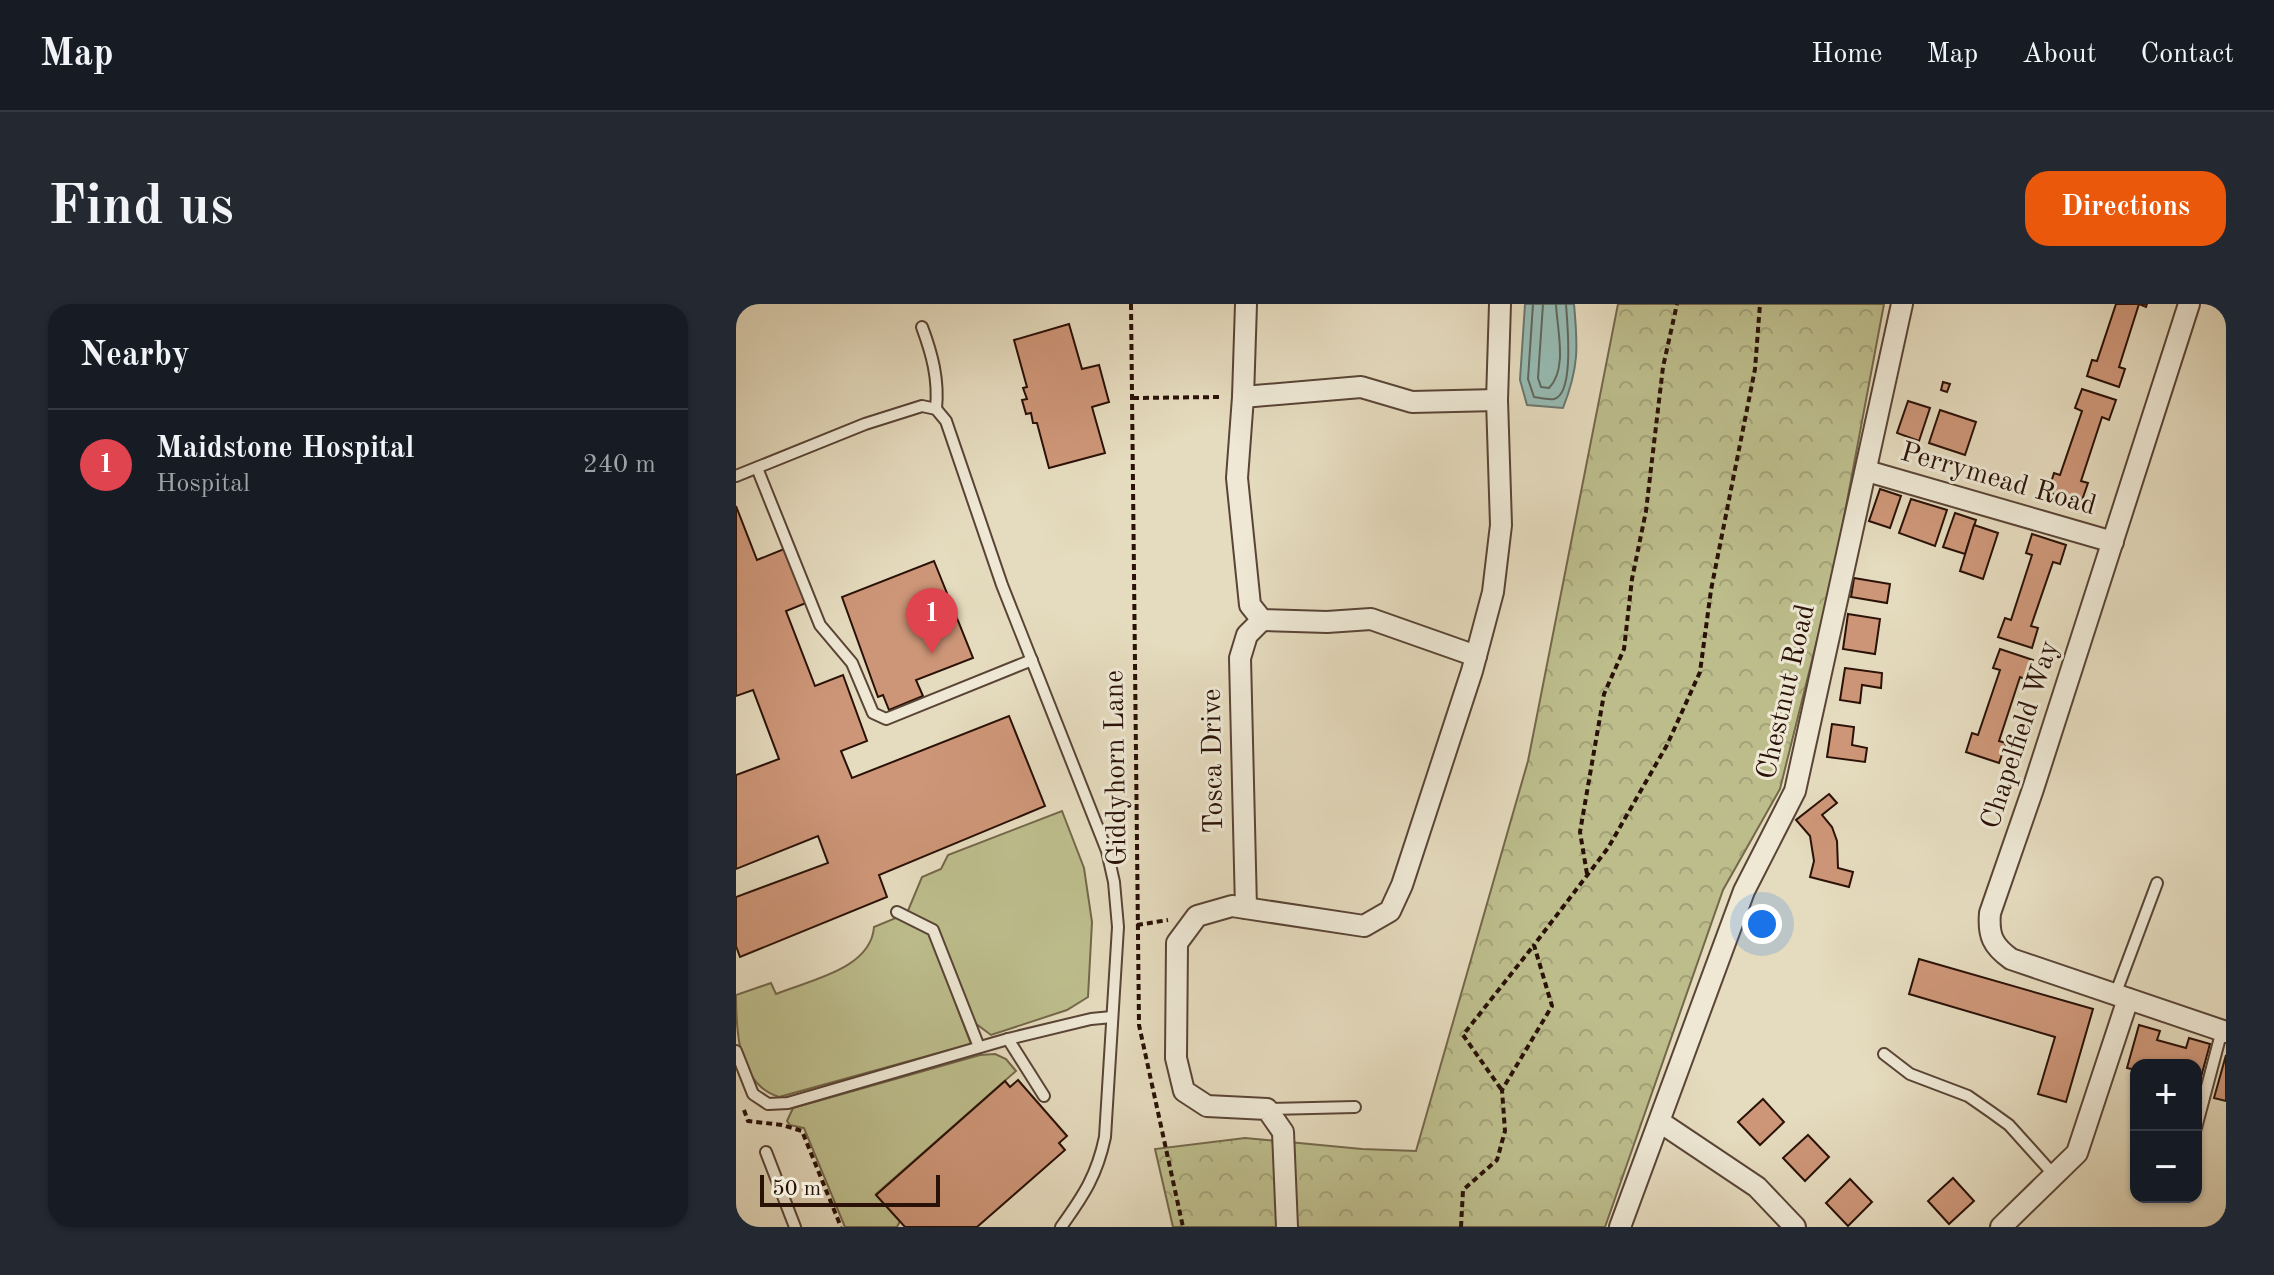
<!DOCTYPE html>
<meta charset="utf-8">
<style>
body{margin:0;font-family:"Old Standard TT",serif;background:#242831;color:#f1f3f6}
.controls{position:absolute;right:24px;bottom:24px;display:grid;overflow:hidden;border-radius:16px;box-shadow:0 2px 6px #0004}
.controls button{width:72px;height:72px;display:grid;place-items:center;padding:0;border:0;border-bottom:2px solid #363941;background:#171b24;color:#f1f3f6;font:40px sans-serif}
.scale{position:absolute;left:24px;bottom:20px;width:180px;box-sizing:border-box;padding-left:8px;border:4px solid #2a1107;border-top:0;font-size:22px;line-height:28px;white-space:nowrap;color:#2a1107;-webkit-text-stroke:6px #eee8d5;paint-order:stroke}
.you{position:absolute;left:1026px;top:620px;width:28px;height:28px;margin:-20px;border:6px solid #fff;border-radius:50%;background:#1a73e8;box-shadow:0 0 0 12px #1a73e833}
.badge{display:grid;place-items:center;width:52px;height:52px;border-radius:50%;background:#ea580c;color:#fff;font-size:26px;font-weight:700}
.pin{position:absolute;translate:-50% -66px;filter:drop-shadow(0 2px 4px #0008)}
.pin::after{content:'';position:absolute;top:42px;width:28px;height:24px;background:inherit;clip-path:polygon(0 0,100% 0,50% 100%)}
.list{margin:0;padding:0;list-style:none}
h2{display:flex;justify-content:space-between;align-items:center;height:104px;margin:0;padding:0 32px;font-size:34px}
h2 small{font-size:26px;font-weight:400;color:#9ea1a6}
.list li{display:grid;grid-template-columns:52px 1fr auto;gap:24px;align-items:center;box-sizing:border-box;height:112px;padding:0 32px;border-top:2px solid #363941}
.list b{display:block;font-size:30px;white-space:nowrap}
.list p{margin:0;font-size:26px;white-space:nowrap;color:#9ea1a6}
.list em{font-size:26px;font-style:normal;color:#9ea1a6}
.map{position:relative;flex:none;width:1490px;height:923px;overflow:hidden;border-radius:24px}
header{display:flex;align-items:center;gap:48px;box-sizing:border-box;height:112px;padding:0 40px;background:#171b24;border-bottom:2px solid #363941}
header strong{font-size:38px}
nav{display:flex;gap:44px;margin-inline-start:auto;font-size:28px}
.intro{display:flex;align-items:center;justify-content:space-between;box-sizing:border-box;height:192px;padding:0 48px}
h1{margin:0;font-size:56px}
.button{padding:20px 36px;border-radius:24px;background:#ea580c;color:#fff;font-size:28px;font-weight:700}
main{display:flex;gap:48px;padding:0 48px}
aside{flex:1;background:#171b24;border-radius:24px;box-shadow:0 2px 6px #0004}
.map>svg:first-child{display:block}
.grass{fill:#bdbd8c;stroke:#74674a;stroke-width:2}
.forest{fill:url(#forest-crowns);stroke:#74674a;stroke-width:2}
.water{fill:#96bbb3;stroke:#6b776e;stroke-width:2}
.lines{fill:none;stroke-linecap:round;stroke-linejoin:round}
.shore{stroke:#60665d;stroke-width:2}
.building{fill:#cd9678;stroke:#2a1107;stroke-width:2}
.service-casing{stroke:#594435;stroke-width:14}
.minor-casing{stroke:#594435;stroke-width:24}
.path{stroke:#2a1107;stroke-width:4;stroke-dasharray:6 4;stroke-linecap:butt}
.service{stroke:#eee8d5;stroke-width:10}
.minor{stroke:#eee8d5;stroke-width:20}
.labels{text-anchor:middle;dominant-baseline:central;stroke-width:6;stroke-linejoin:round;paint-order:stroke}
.street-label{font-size:28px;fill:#2a1107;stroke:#eee8d5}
</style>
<header>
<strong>Map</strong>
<nav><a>Home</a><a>Map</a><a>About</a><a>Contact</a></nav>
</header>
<div class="intro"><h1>Find us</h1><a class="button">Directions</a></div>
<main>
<aside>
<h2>Nearby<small></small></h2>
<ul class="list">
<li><span class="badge" style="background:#e0444e">1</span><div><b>Maidstone Hospital</b><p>Hospital</p></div><em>240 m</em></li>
</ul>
</aside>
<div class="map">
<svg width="1490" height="923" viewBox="0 0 1490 923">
<defs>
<pattern id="forest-crowns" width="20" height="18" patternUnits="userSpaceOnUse" patternTransform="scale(2)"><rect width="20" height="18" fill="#bdbd8c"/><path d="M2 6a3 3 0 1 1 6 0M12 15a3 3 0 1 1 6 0" fill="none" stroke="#a3a177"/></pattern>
</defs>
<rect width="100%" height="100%" fill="#e5dbbe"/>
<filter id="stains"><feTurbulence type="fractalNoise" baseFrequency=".0025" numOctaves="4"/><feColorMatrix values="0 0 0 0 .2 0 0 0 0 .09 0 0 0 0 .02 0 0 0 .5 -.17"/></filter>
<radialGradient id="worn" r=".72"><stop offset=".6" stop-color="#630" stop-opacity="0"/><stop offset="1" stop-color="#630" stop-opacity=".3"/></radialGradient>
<g class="grass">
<polygon points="326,507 348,564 356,618 352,693 331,706 255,731 239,719 201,623 171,609 186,573 205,565 212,551"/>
<path d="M162,613L193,629L235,740L43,793C2,780 0,728 0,691L35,679L40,690C74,676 135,665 138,623Z"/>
<polygon points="259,750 270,755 280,767 140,890 164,917 161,923 109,923 68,824 54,821 51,817 57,804 244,751"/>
</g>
<polygon class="forest" points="882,0 1148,0 1097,272 1044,485 987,586 869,923 437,923 419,845 509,834 626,845 680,847 792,457"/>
<path class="water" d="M789,0H838C842,43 843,63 827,104L791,101L784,76Z"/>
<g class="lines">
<g class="shore">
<path d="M797,0L792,75L798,93C804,94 813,96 818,95C839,90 831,17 830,0"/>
<path d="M807,0L802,74L805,83L813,84C832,65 821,25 820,0"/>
</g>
</g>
<g class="building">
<polygon points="1380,0 1411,0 1410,3 1403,0 1383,63 1389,65 1383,83 1351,72 1356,56 1361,57"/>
<polygon points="333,20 346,65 363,61 373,98 356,103 369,149 313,164 301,119 297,119 295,109 290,110 286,96 291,95 287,84 291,83 278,36"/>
<polygon points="1207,78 1214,80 1211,88 1205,86"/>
<polygon points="1346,85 1380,96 1373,116 1366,113 1345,177 1352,179 1345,199 1312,188 1318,169 1324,171 1346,107 1339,104"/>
<polygon points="1172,97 1194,104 1183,137 1161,129"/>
<polygon points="1204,106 1240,118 1229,151 1193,139"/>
<polygon points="1144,185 1165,192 1154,224 1133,217"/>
<polygon points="1175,195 1211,206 1199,242 1163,229"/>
<polygon points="0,202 21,256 48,245 70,299 50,307 79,382 107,371 131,437 105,447 116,474 273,412 309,502 143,571 151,593 4,653 0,642 0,593 92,559 82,532 0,565 0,471 43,455 17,386 0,392"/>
<polygon points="1219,209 1240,216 1229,250 1207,243"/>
<polygon points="1238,221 1262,229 1247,275 1224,267"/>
<polygon points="1296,230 1330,241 1324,260 1317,258 1295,322 1302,324 1296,344 1262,333 1269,314 1275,316 1296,251 1290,249"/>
<polygon points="198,257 237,354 180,376 187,392 153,406 147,391 142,393 106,293"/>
<polygon points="1118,274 1154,280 1151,299 1115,293"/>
<polygon points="1112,310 1144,315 1139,350 1107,345"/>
<polygon points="1264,345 1297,356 1291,376 1284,373 1263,437 1270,439 1263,459 1230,448 1236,429 1242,431 1264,366 1257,364"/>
<polygon points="1109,364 1146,369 1145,384 1126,381 1124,399 1104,396"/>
<polygon points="1096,420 1118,423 1116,441 1131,444 1129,458 1091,453"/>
<polygon points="1093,490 1101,499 1086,511 1096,523 1101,537 1102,564 1117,568 1113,583 1074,573 1078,557 1074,532 1060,516"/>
<polygon points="1183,655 1357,705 1330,798 1302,790 1319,733 1173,690"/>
<polygon points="1403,721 1424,727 1421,736 1450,744 1453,734 1474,740 1462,784 1460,761 1400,761 1400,766 1391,764"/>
<polygon points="1490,751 1490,797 1478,794"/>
<polygon points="282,776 331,832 323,839 329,846 241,923 169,923 140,891 269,777 274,783"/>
<polygon points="1027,795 1048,818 1024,841 1002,818"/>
<polygon points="1072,831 1093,853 1069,877 1047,854"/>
<polygon points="1217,874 1238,897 1213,920 1192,897"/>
<polygon points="1114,875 1136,898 1112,922 1090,899"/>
</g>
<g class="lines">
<defs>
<g id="service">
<path d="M186,23C196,50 203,75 200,105"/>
<polyline points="21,164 84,321 116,359 137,409 150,415 296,356"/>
<path d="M0,172L129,120L186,102L200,105L210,117L266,281L371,547L378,578L382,623L369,833C361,871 348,891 325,923"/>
<polyline points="161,608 197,626 243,743"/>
<polyline points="1379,691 1421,579"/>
<polyline points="0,747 17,790 32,800 52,799 272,735"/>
<polyline points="1148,750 1174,770 1232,792 1255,808 1273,821 1318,871"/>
<polyline points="308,792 272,735 355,715 376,713"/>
<polyline points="533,805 619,803"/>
<polyline points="1460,824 1486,726"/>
<polyline points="30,848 59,923"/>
</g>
<g id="minor">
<path d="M1453,0L1297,485L1254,609C1252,632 1257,642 1275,655L1490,728"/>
<polyline points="507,93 510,0"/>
<polyline points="1131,167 1377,238"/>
<polyline points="740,352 635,315 591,318 526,316 514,301 501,174 507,93 625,83 676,98 761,96"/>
<polyline points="510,604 504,354 511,331 526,316"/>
<polyline points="924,818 1021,883 1059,923"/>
<polyline points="551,923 547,828 531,805 471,802 448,787 440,754 441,639 461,612 496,602 628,622 654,607 666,581 736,367 757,288 765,221 761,96 764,0"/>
<polyline points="884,923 1008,587 1059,487 1166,0"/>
<polyline points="1265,923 1341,849 1392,695"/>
</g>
</defs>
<use href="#service" class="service-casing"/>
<use href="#minor" class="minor-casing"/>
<g class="path">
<polyline points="395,0 403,721 447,923"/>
<polyline points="397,94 485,93"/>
<polyline points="851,570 844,528 868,390 888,345 896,275 910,207 927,63 941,0"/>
<polyline points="401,621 432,616"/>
<polyline points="765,785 727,731 798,641"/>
<polyline points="8,806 12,817 46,821 66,827 105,923"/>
<polyline points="725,923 727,886 761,856 769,827 766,786 816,702 798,641 872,544 931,441 964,368 975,286 1019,65 1024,0"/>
</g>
<use href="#service" class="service"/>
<use href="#minor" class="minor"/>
</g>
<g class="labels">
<g class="street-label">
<text transform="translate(1262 176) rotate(16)">Perrymead Road</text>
<text transform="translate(1051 388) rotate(-77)">Chestnut Road</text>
<text transform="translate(1285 431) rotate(-72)">Chapelfield Way</text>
<text transform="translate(478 457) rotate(-91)">Tosca Drive</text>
<text transform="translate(381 464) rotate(-91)">Giddyhorn Lane</text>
</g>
</g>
<rect width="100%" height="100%" filter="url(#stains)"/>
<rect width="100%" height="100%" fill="url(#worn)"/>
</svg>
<div class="controls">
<button>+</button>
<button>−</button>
</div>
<div class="scale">50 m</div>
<div class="you"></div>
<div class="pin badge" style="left:196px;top:350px;background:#e0444e">1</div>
</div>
</main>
